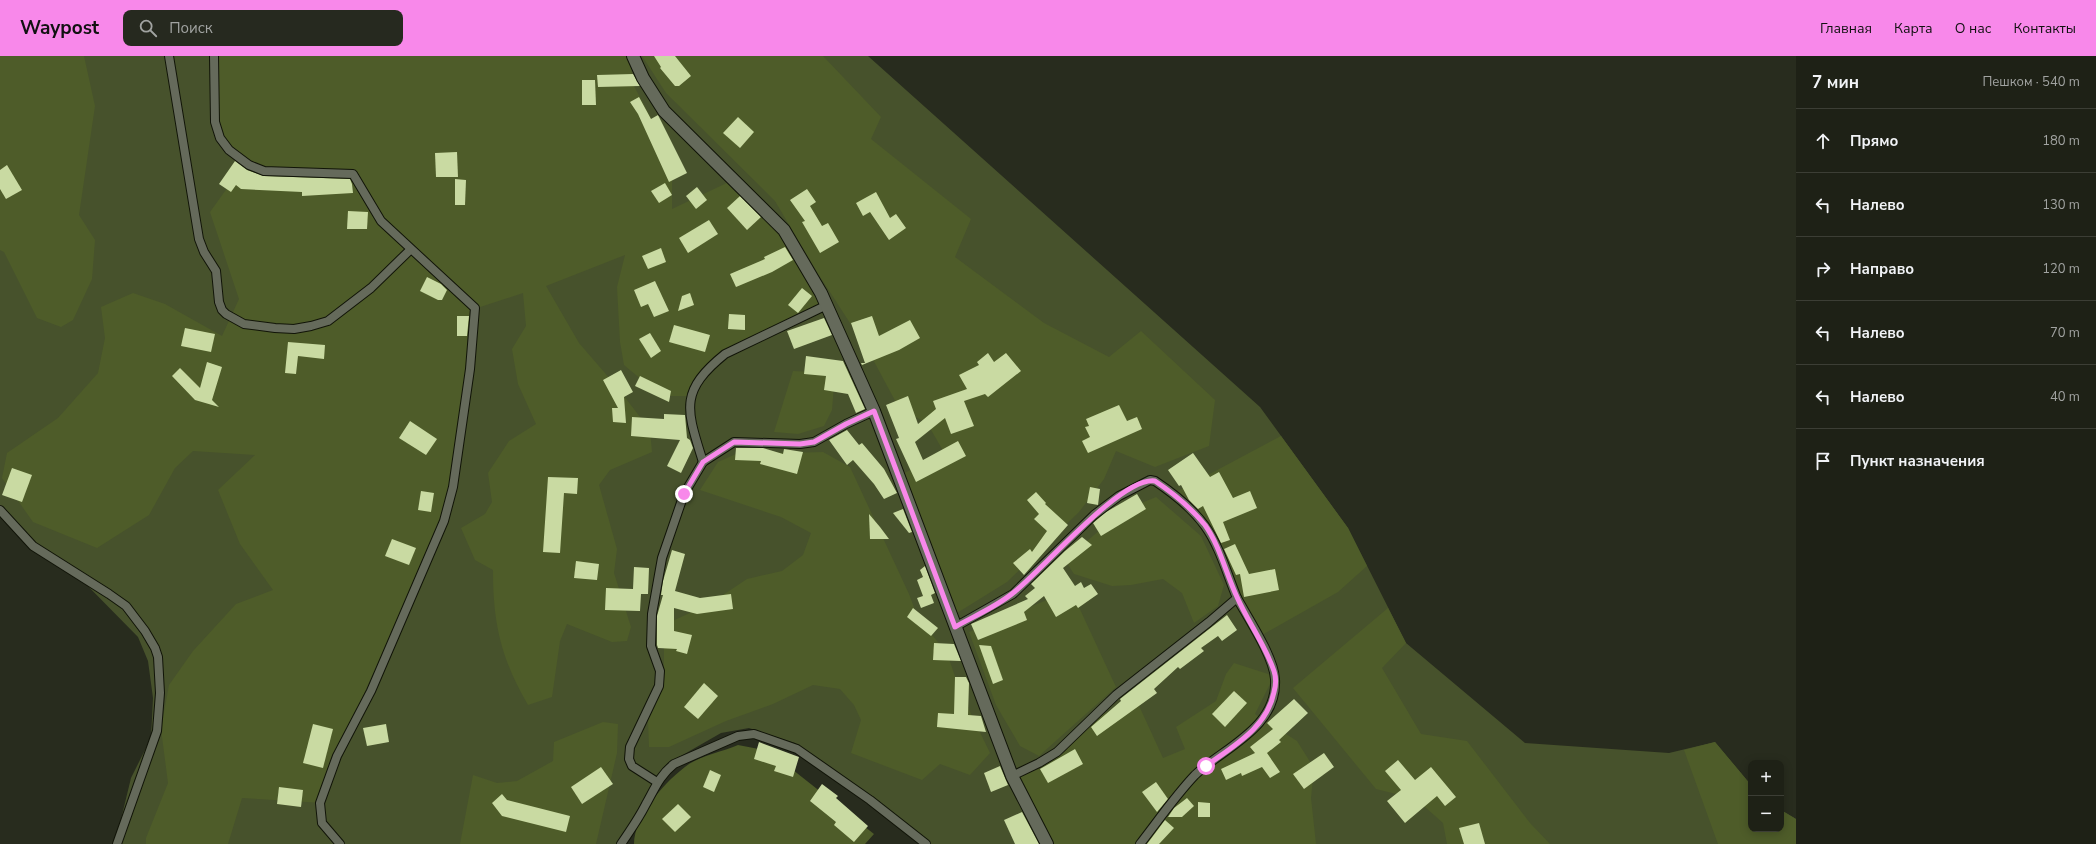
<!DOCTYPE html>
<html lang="ru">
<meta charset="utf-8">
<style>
body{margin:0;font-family:"Nunito Sans",sans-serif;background:#26291f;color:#f1f3f6}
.controls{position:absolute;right:12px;bottom:12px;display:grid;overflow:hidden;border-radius:8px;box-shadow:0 2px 10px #0003}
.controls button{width:36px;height:36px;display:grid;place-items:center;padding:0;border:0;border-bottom:1px solid #3c3e35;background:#1e2116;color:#f1f3f6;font:20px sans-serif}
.stop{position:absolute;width:12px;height:12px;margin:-9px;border:3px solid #f888ea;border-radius:50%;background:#fff}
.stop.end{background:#f888ea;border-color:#fff;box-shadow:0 1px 4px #0008}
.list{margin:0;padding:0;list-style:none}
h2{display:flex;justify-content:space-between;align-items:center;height:52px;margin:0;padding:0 16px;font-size:17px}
h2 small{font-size:13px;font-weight:400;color:#a1a3a1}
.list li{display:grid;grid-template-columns:26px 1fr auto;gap:12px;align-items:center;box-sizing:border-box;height:64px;padding:0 16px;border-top:1px solid #3c3e35}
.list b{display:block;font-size:15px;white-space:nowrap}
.list em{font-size:13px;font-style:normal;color:#a1a3a1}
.icon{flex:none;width:22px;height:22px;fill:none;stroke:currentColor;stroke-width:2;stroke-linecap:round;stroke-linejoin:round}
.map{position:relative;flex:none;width:1796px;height:788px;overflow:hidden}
header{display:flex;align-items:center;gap:24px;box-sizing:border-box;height:56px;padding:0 20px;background:#f888ea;color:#111}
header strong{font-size:19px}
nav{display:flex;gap:22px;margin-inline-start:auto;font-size:14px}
.search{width:280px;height:36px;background:#26291f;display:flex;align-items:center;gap:10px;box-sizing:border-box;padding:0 14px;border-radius:8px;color:#a1a3a1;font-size:15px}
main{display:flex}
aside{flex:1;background:#1e2116}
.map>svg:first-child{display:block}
.green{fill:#47522c}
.forest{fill:#4e5c29}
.building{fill:#c9daa2}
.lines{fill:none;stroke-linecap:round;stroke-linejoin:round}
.service-casing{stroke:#111408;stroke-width:10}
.minor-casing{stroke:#111408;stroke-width:14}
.service{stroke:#656a5b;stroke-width:8}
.minor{stroke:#656a5b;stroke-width:12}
.route{stroke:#f888ea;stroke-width:5}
</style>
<header>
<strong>Waypost</strong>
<div class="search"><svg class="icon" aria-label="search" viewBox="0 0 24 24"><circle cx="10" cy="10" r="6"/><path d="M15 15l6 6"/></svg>Поиск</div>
<nav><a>Главная</a><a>Карта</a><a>О нас</a><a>Контакты</a></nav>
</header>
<main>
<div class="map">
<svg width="1796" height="788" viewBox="0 0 1796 788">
<rect width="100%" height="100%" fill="#282c1e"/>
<polygon class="green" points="0,0 868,0 1260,351 1348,472 1406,587 1525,687 1669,697 1715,686 1751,729 1751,773 1781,773 1781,754 1796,763 1796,788 923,788 795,687 749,672 721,677 667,708 641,748 619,788 115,788 131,722 151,682 153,642 148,605 138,581 79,521 46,498 0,449"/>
<g class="forest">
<polygon points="0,0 84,0 95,50 79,159 95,184 92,223 73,264 61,271 37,262 4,196 0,194"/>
<path d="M210,0H626L631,12L634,30L672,101V153L733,124L777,169L824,246L725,299L689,340H661L624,309L620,286L617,231L625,199L546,230L579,287L617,331L650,374L652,396L610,414L599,429L617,493L614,517L631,571L627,585L612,586L567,568L560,585L552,641L528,649C501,602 493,568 493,514L475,504L461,472L485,458L492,446L488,417L509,385L536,368L518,328L512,293L526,270L523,237L471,254L469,311L455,387L449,441L424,514L399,574L372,620L331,710L323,747L242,742L228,788H146V782L168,727L161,673L169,629L193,595L236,548L273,534L240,488L218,434L255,399L193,395L175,412L149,459L97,492L33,466L2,422L7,397L58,362L98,317L105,282L101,251L133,237L165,248L222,280L239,243L210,156L246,106L225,91L211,67Z"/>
<polygon points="642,0 823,0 881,61 871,83 971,163 955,201 1044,267 1109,301 1141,275 1215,344 1209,390 1155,411 1116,395 1104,423 1079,456 1007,526 957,557 902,418 945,398 927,367 899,352 870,298 817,216 775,145 666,37"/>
<polygon points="793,315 835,317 832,354 824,370 798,378 774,376"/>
<polygon points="1281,380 1348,472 1367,510 1338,536 1262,579 1236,537 1224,501 1176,436"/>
<polygon points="745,394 787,397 823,396 850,411 909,538 918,562 947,597 960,635 990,697 970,719 940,708 922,724 851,697 861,664 854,649 840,633 813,629 773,648 726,665 669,691 649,691 648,665 664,629 664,569 711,547 747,523 782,515 803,499 811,477 781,461 700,434 718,406"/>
<polygon points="1156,441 1201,480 1224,529 1218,550 1194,567 1182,537 1163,523 1131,529 1112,530 1074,518 1065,504 1122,455"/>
<polygon points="1071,534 1116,631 1039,700 1020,690 996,649 969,576"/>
<polygon points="1388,552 1406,587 1382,612 1421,678 1467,685 1530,767 1550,788 1447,788 1443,767 1416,743 1376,733 1293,632"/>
<polygon points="1234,607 1274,620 1255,658 1297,685 1314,712 1311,742 1316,788 1050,788 1016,720 1045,701 1078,672 1135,641 1163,702 1185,693 1176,671 1216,645 1226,618"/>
<polygon points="603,666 618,668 617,697 596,788 460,788 473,719 497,727 517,725 553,705 554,686"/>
<polygon points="1715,686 1751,729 1751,773 1781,773 1781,754 1796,763 1796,788 1718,788 1684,694"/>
<path d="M738,689L769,695L874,778L865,788H634C634,760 666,724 689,708C701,700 724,695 738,689Z"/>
</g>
<g class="building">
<polygon points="654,0 675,0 691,20 679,30 675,30 660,12 661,11"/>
<polygon points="633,18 640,30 598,31 597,19"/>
<polygon points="582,24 595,24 596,49 582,49"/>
<polygon points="639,41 651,63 658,59 687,117 669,126 638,58 630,46"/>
<polygon points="738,61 754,76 740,92 723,77"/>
<polygon points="457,96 458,121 436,121 435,97"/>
<polygon points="235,105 247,114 264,120 350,123 352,128 353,137 302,140 302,136 241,133 236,129 231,136 219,128"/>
<polygon points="7,109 22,134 6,143 0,133 0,114"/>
<polygon points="455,123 466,124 465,149 455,149"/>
<polygon points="665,127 672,139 659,147 651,135"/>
<polygon points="697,131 707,144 696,153 686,140"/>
<polygon points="807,133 816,146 810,150 822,170 828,167 839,186 820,197 802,166 805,165 790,144"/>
<polygon points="876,136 890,162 896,158 906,172 889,184 870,156 863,160 856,147"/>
<polygon points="740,140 761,161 747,174 727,152"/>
<polygon points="348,155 368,156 367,173 347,173"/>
<polygon points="709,164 718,178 688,197 679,182"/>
<polygon points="785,191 793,204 772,216 736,231 730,218 765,203 764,201"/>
<polygon points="661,192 666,206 648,213 642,200"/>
<polygon points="427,221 441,228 447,234 442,244 438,244 420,235"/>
<polygon points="655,225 669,255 654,261 648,248 641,251 634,234"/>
<polygon points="802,232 812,240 798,257 788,249"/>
<polygon points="690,237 694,249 678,255 682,240"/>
<polygon points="729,258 745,259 745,274 728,273"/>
<polygon points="457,260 469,260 467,280 457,280"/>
<polygon points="872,260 879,280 910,264 920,282 899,294 862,309 861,307 865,307 851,267"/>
<polygon points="824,262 832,279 794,293 787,275"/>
<polygon points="674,269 710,279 705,296 669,286"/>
<polygon points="185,272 215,278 211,296 181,290"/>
<polygon points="650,277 661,295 651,302 639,283"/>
<polygon points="288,286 325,289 324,303 298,300 296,318 285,317"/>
<polygon points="988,297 994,306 1006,297 1021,315 988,341 985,338 964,345 974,370 951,378 945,362 915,386 923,404 958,385 966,400 916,426 896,383 899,382 886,349 908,340 918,368 936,353 933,345 967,333 959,319 979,309 977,306"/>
<polygon points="806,300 843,305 865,353 856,357 848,338 824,334 826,320 804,318"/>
<polygon points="207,306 222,311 212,344 219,351 195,344 172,320 180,312 200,332"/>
<polygon points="621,314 633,336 624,341 626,367 613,366 612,352 618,352 603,324"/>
<polygon points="640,320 671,335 669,346 635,330"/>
<polygon points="1119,349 1127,365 1137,361 1142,373 1088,397 1082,385 1090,381 1085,371 1089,370 1086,363"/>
<polygon points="664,358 685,359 687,382 690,384 693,392 681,417 667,410 680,384 631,380 632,361 664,363"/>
<polygon points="410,365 437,383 426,399 399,382"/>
<polygon points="847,374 859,389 862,387 884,413 897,437 884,443 874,428 853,404 847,409 829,384"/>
<polygon points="736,392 763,392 783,398 784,393 803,396 797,418 760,408 761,405 735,404"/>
<polygon points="1193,397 1210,421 1219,416 1233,442 1250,435 1257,452 1223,466 1230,484 1221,487 1203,450 1198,453 1189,444 1181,429 1179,430 1168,414"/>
<polygon points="12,412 32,419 22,446 2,439"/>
<polygon points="548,421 578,422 577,438 564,437 560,497 543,496"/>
<polygon points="1090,431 1100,433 1098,449 1087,447"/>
<polygon points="421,435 434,437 431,456 418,454"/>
<polygon points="1036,436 1046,447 1045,448 1068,469 1024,519 1013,507 1030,493 1032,496 1047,475 1034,463 1039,458 1027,444"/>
<polygon points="1137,438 1146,453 1101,480 1093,467 1106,456"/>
<polygon points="903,453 912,476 909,477 893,457"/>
<polygon points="869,458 880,471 889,483 870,483"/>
<polygon points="1082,481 1092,489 1063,512 1075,530 1081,526 1084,532 1091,528 1098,538 1078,552 1076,549 1056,561 1044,540 1024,556 1027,564 978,584 971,568 1028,543 1025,540 1035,532 1031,528 1065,495"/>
<polygon points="392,483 416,492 409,509 385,500"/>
<polygon points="1235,488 1249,518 1275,513 1279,534 1244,541 1240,518 1236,519 1224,493"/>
<polygon points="672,494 685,498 675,535 700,542 731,538 733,553 697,558 674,552 674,575 692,579 687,598 676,595 677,593 658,592 657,589 657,560 663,539 661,539 663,525"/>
<polygon points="576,505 599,508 597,524 574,522"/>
<polygon points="925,510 935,537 931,539 934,547 921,552 917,542 923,540 917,524 923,521 920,514"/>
<polygon points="634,511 649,512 648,538 641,538 640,555 605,554 606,532 633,533"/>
<polygon points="913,552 938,572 931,580 907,561"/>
<polygon points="1227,559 1237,574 1222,585 1218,580 1201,592 1204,595 1180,613 1178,611 1154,633 1157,637 1097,680 1091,671 1121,645 1120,643"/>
<polygon points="934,587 954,588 961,605 933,604"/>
<polygon points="979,589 991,590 1003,624 993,628"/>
<polygon points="955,621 966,621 969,627 968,659 981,660 986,676 937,671 938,657 954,658"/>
<polygon points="704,627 718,640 698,663 684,651"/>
<polygon points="1234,635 1247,647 1225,671 1212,658"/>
<polygon points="1294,643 1308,657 1279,684 1281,686 1267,697 1280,716 1270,722 1262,711 1242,720 1241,717 1226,724 1221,713 1255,697 1250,691 1273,673 1267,667"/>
<polygon points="313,668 333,673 323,712 303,707"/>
<polygon points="386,668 389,686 367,690 363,672"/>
<polygon points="759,686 799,701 793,721 774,715 776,710 754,703"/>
<polygon points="1075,693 1083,708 1048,727 1040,713"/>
<polygon points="1324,697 1334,711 1304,733 1293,718"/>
<polygon points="1398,704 1415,724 1431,711 1456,741 1445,750 1437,740 1405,767 1387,745 1401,734 1385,715"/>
<polygon points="1000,710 1008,729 991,736 984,717"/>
<polygon points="601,711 613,728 582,748 571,731"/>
<polygon points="710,714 721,719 714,736 703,731"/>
<polygon points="1156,726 1168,743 1157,756 1142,736"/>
<polygon points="822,728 838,740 836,742 868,770 854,786 834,769 836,766 810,745"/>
<polygon points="279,731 303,734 301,751 277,748"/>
<polygon points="502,738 507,744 570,760 566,776 502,760 492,747"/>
<polygon points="1187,742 1194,750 1182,761 1168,761 1174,752"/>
<polygon points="1198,746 1210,747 1210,761 1198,761"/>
<polygon points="678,748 691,761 675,776 662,763"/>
<polygon points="1022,756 1039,788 1015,788 1004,764"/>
<polygon points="1165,764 1174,772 1159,788 1147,788"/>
<polygon points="1479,767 1485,788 1464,788 1459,772"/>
</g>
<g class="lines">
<defs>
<g id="service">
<polyline points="169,0 199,183 204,196 216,215 219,246 222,254 226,258 244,268 275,272 294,273 311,270 328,265 371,232 410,194"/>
<polyline points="214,0 215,66 220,82 229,94 249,109 264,115 353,118 381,165 475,252 470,313 453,431 444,465 371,635 337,700 320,747 322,767 340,788"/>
<path d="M703,406C687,354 678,336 725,298L827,249"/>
<polyline points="0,454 33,490 109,538 126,550 145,575 155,592 158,601 160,637 157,675 117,788"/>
<path d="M955,571L1013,538L1094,459L1119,440L1150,424L1155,425C1173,437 1192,452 1205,470C1220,491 1227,518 1237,542L1209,566L1116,639L1057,696L1039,707L1012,720"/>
<polyline points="657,726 632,710 629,703 630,691 659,630 660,615 651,590 652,558 662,502 684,438 703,406 734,386 800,388 814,386 846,368 874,355"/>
<path d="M621,788C630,775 639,762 646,748C655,732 660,719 674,708L738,680L754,678L797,693L870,744L926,788"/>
<path d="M1140,788C1158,765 1175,740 1195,719C1223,692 1278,672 1275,623C1274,601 1248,562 1237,542"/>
</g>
<polyline id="minor" points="633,0 643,22 664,55 784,174 821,237 874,355 1012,720 1047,788"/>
</defs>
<use href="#service" class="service-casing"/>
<use href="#minor" class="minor-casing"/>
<use href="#service" class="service"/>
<use href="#minor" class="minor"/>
</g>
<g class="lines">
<path class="route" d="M684,438L703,406L734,386L800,388L814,386L846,368L874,355L955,571C974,560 996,551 1013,537C1042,515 1121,420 1155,425C1173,437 1191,452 1205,469C1220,490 1226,518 1237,541C1248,566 1265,589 1274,615C1276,621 1276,629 1274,636C1267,672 1233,690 1206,710"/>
</g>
</svg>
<div class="controls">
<button>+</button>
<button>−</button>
</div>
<div class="stop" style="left:1206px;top:710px"></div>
<div class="stop end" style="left:684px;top:438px"></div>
</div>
<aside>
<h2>7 мин<small>Пешком · 540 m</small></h2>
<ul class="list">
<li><svg class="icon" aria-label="ahead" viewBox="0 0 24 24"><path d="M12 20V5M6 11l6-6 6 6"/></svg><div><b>Прямо</b></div><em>180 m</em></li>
<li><svg class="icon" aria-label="left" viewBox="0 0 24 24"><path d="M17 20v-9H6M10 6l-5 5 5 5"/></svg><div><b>Налево</b></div><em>130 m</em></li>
<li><svg class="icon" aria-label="right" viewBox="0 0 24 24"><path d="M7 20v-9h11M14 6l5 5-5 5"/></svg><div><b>Направо</b></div><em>120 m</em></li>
<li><svg class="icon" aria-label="left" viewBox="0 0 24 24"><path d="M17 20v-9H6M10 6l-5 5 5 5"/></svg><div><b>Налево</b></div><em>70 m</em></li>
<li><svg class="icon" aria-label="left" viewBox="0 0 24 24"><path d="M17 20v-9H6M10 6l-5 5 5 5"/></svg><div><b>Налево</b></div><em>40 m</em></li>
<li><svg class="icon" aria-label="arrive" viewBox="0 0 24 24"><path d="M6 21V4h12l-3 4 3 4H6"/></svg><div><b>Пункт назначения</b></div></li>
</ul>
</aside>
</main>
